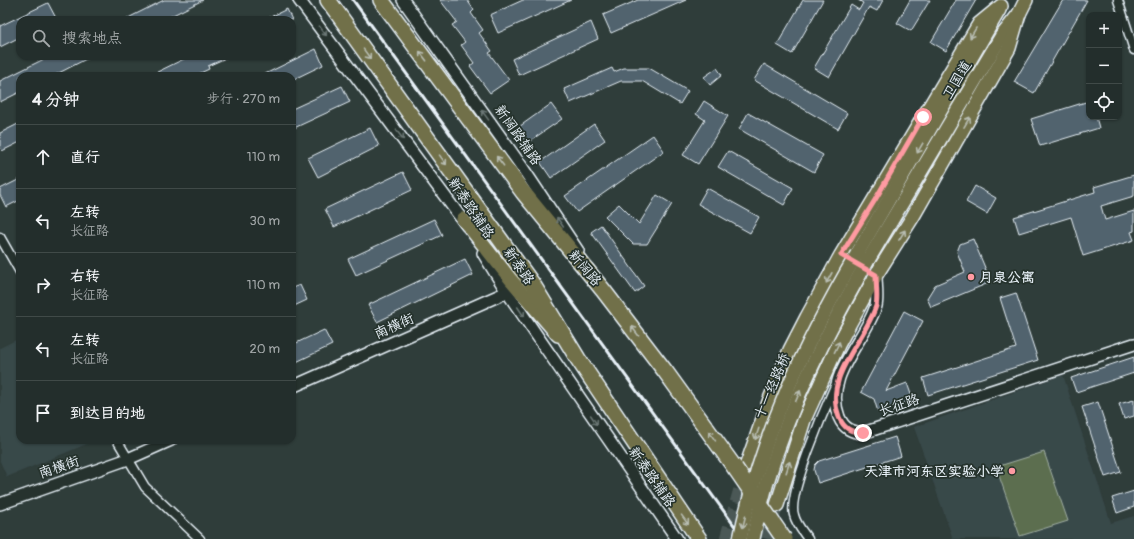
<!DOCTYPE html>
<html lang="zh">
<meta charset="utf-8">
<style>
body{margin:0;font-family:Pangolin,"LXGW WenKai TC",sans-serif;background:#2b3634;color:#f1f3f6}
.controls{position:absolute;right:12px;top:12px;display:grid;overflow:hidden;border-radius:8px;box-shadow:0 1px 3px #0004}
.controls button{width:36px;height:36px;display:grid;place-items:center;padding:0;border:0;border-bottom:1px solid #404a48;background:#232e2c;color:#f1f3f6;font:20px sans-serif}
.stop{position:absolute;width:12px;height:12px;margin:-9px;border:3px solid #ff9aa2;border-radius:50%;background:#fff}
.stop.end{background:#ff9aa2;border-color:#fff;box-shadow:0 1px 4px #0008}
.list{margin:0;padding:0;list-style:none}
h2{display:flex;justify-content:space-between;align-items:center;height:52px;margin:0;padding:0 16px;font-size:17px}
h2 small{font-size:13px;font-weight:400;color:#a3a8a9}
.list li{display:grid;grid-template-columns:26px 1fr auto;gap:12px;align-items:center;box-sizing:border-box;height:64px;padding:0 16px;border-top:1px solid #404a48}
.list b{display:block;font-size:15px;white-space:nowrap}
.list p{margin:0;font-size:13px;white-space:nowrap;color:#a3a8a9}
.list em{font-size:13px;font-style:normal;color:#a3a8a9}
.icon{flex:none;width:22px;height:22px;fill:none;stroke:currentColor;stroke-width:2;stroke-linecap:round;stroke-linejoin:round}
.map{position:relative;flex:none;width:1134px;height:539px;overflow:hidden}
.search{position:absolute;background:#232e2c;box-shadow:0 1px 3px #0004;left:16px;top:16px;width:280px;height:44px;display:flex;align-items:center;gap:10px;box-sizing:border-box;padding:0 14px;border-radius:12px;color:#a3a8a9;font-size:15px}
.panel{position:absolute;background:#232e2c;box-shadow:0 1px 3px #0004;left:16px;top:72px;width:280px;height:372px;border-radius:12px}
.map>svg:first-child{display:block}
.built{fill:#39484a}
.park{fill:#5c6e50;stroke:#a2b0a4}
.building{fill:#51636e;stroke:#e8f1f8}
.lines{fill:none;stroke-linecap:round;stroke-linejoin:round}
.primary-tunnel{stroke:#4b5856;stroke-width:13;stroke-dasharray:13 6;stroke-linecap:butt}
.street-casing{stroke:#e8f1f8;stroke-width:11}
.secondary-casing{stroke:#e8f1f8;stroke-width:14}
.primary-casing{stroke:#e8f1f8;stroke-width:16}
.highway-casing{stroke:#e8f1f8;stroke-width:18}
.street{stroke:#26332d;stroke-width:8}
.secondary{stroke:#26332d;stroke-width:11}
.primary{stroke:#71704a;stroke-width:13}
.highway{stroke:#71704a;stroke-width:15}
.rail{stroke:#e8f1f8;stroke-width:3}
.primary-bridge-casing{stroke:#e8f1f8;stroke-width:16;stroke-linecap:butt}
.highway-bridge-casing{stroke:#e8f1f8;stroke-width:18;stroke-linecap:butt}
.primary-bridge{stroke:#71704a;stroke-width:13}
.highway-bridge{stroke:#71704a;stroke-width:15}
.oneway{stroke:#6a7674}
.oneway2{stroke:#b8bdb2}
.route{stroke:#ff9aa2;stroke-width:5}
.poi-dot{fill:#ff9aa2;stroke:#26332d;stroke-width:1.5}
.labels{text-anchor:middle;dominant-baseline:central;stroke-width:3.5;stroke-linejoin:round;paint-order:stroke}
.street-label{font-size:14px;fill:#e8f1f8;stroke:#26332d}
.poi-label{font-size:14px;font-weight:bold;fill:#e8f1f8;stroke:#26332d;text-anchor:start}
</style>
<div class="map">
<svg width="1134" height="539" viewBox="0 0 1134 539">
<rect width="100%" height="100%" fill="#2f3d3a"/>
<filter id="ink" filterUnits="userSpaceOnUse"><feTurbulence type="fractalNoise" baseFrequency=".025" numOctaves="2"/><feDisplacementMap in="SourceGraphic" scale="8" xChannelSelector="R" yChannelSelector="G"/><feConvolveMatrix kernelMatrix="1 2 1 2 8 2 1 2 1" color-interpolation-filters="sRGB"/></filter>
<g filter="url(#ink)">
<g class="built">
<polygon points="20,338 20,440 87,440 89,443 7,477 0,461 0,348"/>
<polygon points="1063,375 1111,523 1134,516 1134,539 953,539 914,427"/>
</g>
<polygon class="park" points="1044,452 1068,521 1020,536 996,467"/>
<g class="building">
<polygon points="164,0 203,0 163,20 124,20"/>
<polygon points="440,0 467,0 474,10 471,13 483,30 479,33 492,51 489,53 509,80 490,93 470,66 474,63 461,45 465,42 452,25 457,22"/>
<polygon points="523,0 571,0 498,33 490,15"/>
<polygon points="638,0 686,0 611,33 603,15"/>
<polygon points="803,0 823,0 792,54 777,45"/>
<polygon points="858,0 883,0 877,11 869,7 829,77 814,68 851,5 859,10 863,3"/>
<polygon points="910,0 930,0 911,31 897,23"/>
<polygon points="956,0 976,0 946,51 931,42"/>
<polygon points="1063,0 1087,0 1034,93 1014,82"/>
<polygon points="48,3 57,20 20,20 20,37 0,47 0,26"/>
<polygon points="287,9 292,20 264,20"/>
<polygon points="591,22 598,39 519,75 512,59"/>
<polygon points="316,49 323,65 292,80 292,76 261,76"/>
<polygon points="50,56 92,56 53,76 20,76 20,92 0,102 0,81"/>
<polygon points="190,56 230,56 208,66 209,69 194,76 149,76"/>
<polygon points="764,64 847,113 838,129 754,80"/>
<polygon points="612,68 614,72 624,68 649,68 688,91 680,104 642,81 621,81 570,103 564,89"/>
<polygon points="717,68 722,75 710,85 704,77"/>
<polygon points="342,86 350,102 292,129 292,109"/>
<polygon points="704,101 728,116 698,164 683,155 705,120 696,114"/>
<polygon points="1089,101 1089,117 1096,117 1099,128 1040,146 1031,119"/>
<polygon points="551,104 562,119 527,143 516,129"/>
<polygon points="748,113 823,155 814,172 739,129"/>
<polygon points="20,123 20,142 2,151 0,146 0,133"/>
<polygon points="594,124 605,140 551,178 540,162"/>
<polygon points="370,128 379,146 318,177 308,158"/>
<polygon points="653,135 664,151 577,212 565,196"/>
<polygon points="728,151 793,188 784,205 718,167"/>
<polygon points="403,172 412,190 334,227 325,209"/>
<polygon points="1134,175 1134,196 1101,206 1105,220 1134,211 1134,231 1131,232 1134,240 1083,256 1071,217 1019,233 1014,217 1095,192 1094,187"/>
<polygon points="20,179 20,200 6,207 0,195 0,189"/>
<polygon points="975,186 996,198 987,214 966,202"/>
<polygon points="707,188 759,217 750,233 698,204"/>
<polygon points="657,195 672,204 647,244 633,244 605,216 619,204 639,224"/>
<polygon points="434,219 442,235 356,275 348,259"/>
<polygon points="601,225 644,286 635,293 591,232"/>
<polygon points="973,239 991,282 931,307 927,298 935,285 965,272 957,252 960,244"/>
<polygon points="465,259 473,275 377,322 368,305"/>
<polygon points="300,285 307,300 292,307 292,288"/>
<polygon points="1016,293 1038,360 928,395 923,378 1016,348 1000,298"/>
<polygon points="904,311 923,321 886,391 907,383 913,400 878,412 874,399 861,392"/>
<polygon points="324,330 332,345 292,364 292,345"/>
<polygon points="1134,357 1134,373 1076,392 1071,378"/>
<polygon points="1134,400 1134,416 1124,419 1119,404"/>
<polygon points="1098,402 1121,472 1105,477 1082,407"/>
<polygon points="895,437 901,456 818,483 814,470 815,465 819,461"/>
<polygon points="1134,491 1134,507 1117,513 1112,498"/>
</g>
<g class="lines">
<g class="primary-tunnel">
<polyline points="726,539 745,471"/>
<polyline points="767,539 777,505"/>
</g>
<defs>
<g id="street">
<polyline points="1118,0 1134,50"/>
<polyline points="0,237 20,272"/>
<polyline points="117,440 145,487 200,539"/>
<path d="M808,539C803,532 796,524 794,515C787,496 825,408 835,386"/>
</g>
<g id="secondary">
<polyline points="299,0 467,226"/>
<polyline points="403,0 522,167 578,251"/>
<polyline points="483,253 507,292 677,539"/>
<path d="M856,264L876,275C876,285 878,298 876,306C864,343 823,376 839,417C844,429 852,432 863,433L1134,344"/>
<polyline points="292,387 507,292"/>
<polyline points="0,504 128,459 171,440"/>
</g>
<g id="primary">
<polyline points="463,219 511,280 558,335"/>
<polyline points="857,254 999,10"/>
<polyline points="868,260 1001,37 1019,14 1026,0"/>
<polyline points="747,464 770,399 790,350 807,317 841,255 979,24 1001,6"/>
<polyline points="777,505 804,420 838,345 876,275 912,218 1009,48 1019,14"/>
</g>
<g id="highway">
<polyline points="328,0 533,285 578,359 699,539"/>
<polyline points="381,0 523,192 603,290 665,371 735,468"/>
</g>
</defs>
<use href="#street" class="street-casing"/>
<use href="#secondary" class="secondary-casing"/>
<use href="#primary" class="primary-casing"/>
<use href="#highway" class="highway-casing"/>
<use href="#street" class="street"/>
<use href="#secondary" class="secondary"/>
<use href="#primary" class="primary"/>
<use href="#highway" class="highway"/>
<polyline class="rail" points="353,0 744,539"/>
<defs>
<g id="primary-bridge">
<path d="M740,539C761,435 804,345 857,254"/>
<path d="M753,539C773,438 817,349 868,260"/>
</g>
<polyline id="highway-bridge" points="735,468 784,539"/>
</defs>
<use href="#primary-bridge" class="primary-bridge-casing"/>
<use href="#highway-bridge" class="highway-bridge-casing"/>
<use href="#primary-bridge" class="primary-bridge"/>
<use href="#highway-bridge" class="highway-bridge"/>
</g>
<defs><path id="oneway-shaft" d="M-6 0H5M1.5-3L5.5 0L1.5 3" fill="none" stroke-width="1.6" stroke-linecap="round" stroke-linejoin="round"/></defs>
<g class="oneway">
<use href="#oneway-shaft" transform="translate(323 31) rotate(53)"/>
<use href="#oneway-shaft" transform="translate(485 115) rotate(-126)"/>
<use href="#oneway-shaft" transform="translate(400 135) rotate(53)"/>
<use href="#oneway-shaft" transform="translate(560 222) rotate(-124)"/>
<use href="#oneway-shaft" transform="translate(521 312) rotate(56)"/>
<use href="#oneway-shaft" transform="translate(594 420) rotate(56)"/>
</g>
<g class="oneway2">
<use href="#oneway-shaft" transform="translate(973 33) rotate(121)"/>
<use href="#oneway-shaft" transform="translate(367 54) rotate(54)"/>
<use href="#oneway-shaft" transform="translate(423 56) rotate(-127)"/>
<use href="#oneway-shaft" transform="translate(967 122) rotate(-60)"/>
<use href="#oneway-shaft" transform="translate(920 148) rotate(120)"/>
<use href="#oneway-shaft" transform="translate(443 160) rotate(54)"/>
<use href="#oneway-shaft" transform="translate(500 161) rotate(-127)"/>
<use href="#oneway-shaft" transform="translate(902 235) rotate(-58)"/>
<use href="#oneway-shaft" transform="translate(829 278) rotate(119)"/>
<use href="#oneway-shaft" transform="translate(635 331) rotate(-127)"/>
<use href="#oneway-shaft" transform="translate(837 347) rotate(-64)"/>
<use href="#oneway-shaft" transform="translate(798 396) rotate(-67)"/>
<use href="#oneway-shaft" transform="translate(757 434) rotate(108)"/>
<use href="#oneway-shaft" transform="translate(712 436) rotate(-125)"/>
<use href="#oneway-shaft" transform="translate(788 467) rotate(-72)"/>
<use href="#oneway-shaft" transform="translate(685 520) rotate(54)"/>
<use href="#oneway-shaft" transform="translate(744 522) rotate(104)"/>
</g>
</g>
<g class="lines" filter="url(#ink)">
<path class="route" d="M863,433C851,432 844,429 839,417C823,376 864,343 876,306C878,298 876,285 876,275L841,255L875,200L923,117"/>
</g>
<g class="poi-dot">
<circle cx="971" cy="277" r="4"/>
<circle cx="1012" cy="471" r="4"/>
</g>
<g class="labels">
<g class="street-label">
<text transform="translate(957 80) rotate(-59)">卫国道</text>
<text transform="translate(518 135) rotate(55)">新阔路辅路</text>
<text transform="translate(471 208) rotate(56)">新泰路辅路</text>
<text transform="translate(519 266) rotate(55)">新泰路</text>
<text transform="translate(585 268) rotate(50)">新阔路</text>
<text transform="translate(394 326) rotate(-24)">南横街</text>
<text transform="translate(772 386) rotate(-67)">十一经路桥</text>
<text transform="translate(899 405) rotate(-18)">长征路</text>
<text transform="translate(59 467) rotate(-19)">南横街</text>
<text transform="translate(652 477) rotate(55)">新泰路辅路</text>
</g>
<g class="poi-label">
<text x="979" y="277">月泉公寓</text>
<text x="1004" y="471" text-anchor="end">天津市河东区实验小学</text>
</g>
</g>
</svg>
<div class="controls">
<button>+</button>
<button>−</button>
<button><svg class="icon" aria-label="locate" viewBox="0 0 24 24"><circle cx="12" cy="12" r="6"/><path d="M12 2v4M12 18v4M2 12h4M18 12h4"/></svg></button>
</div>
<div class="stop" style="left:923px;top:117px"></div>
<div class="stop end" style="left:863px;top:433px"></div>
<div class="search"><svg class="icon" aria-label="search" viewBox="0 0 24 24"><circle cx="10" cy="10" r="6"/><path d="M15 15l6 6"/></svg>搜索地点</div>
<section class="panel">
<h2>4 分钟<small>步行 · 270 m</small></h2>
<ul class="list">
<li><svg class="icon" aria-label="ahead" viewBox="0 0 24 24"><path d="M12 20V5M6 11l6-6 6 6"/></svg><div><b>直行</b></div><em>110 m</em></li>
<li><svg class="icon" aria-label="left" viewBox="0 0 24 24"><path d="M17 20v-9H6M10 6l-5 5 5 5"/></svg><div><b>左转</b><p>长征路</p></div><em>30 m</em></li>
<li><svg class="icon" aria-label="right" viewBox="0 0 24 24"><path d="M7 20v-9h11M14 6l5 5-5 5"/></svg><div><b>右转</b><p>长征路</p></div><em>110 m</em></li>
<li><svg class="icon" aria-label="left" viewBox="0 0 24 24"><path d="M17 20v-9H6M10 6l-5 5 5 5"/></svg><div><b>左转</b><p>长征路</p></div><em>20 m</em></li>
<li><svg class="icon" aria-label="arrive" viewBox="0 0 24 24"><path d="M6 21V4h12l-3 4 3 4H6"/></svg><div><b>到达目的地</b></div></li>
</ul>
</section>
</div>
